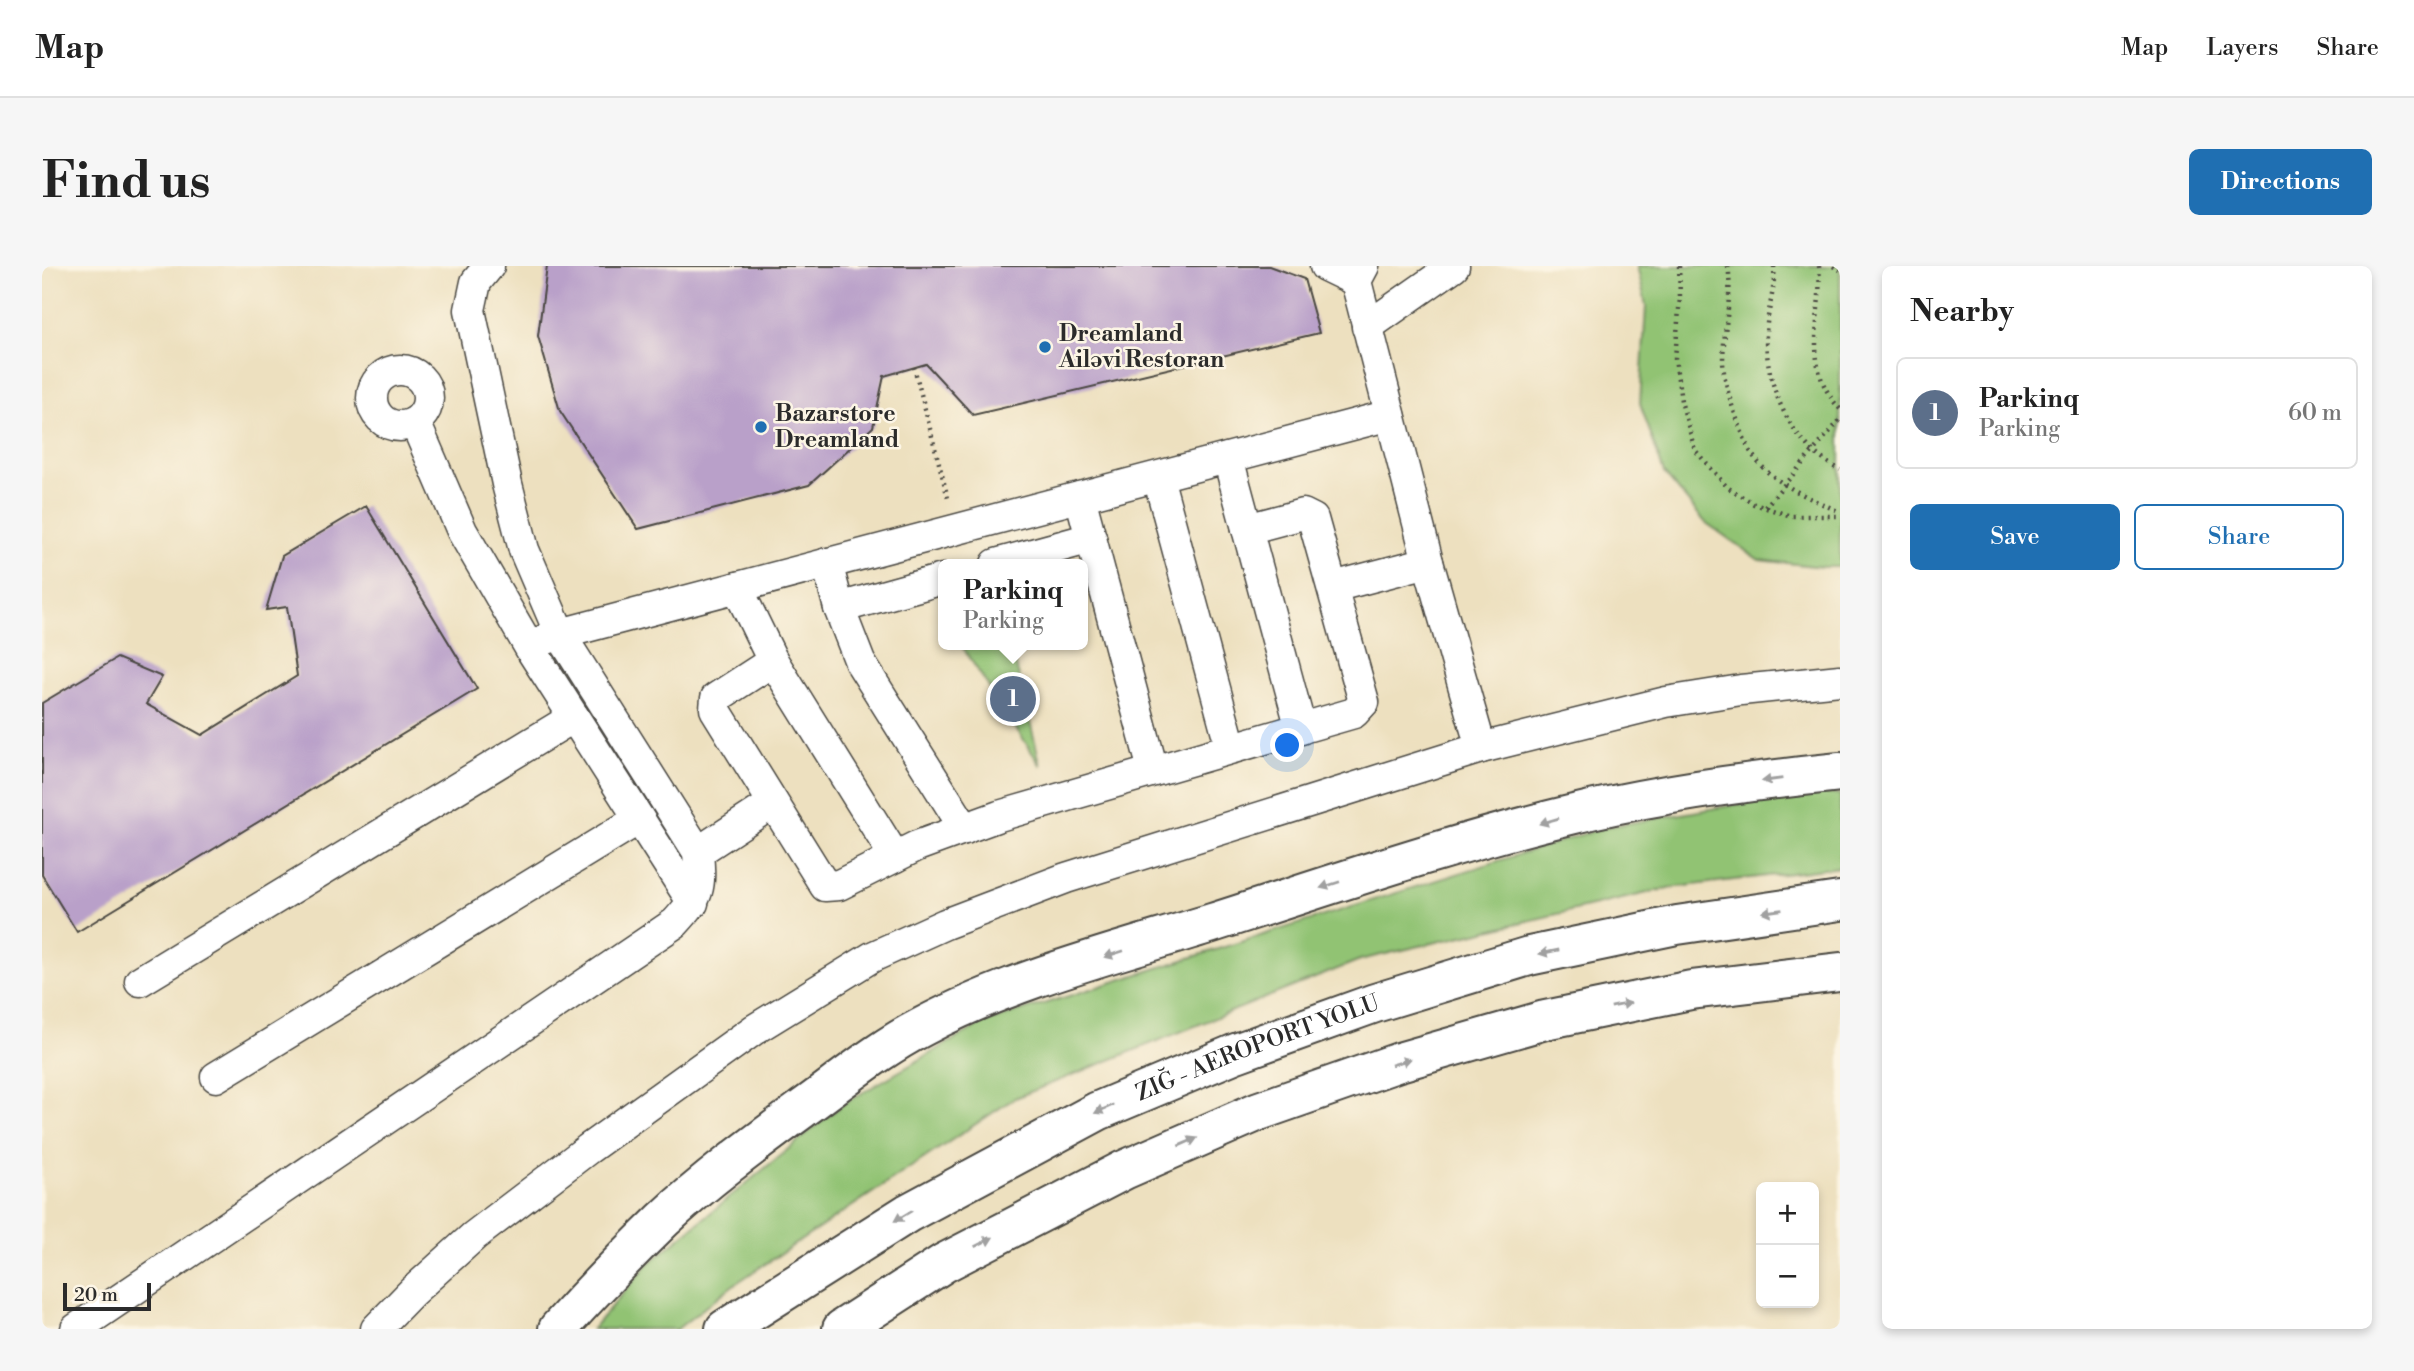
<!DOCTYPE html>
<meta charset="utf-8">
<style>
body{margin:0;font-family:"Libre Bodoni",serif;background:#f6f6f6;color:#222}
.controls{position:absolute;right:21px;bottom:21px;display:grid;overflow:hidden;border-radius:10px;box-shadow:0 4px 10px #0003}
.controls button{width:63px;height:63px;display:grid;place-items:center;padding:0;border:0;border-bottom:2px solid #e0e0e0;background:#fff;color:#222;font:35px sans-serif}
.scale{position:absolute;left:21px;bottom:18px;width:88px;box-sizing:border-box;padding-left:7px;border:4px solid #2b2b2b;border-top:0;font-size:19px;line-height:24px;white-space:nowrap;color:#2b2b2b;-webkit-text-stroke:5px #fcf5e5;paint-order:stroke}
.you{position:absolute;left:1246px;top:480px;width:24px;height:24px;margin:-18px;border:5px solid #fff;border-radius:50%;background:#1a73e8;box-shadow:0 0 0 10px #1a73e833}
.badge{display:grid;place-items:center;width:46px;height:46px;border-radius:50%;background:#1f6fb2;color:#fff;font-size:23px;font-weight:700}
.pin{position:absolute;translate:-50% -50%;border:4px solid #fff;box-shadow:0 2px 7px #0006}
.popup{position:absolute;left:896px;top:293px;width:150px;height:91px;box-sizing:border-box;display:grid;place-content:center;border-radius:10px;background:#fff;filter:drop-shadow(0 2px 5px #0005);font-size:23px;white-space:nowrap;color:#767676}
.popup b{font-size:26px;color:#222}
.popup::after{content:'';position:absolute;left:50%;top:100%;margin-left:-14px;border:14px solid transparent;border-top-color:#fff}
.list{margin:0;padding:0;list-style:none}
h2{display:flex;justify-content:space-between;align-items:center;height:91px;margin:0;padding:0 28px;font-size:30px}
h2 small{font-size:23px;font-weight:400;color:#767676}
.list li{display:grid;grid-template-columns:46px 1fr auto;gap:21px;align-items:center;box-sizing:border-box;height:112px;margin:0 14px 14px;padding:0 14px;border:2px solid #e0e0e0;border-radius:10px}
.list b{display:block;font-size:26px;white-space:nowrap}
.list p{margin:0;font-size:23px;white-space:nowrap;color:#767676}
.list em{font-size:23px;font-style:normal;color:#767676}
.actions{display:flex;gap:14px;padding:21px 28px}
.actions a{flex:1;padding:16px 0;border:2px solid #1f6fb2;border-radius:10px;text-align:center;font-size:24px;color:#1f6fb2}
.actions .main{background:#1f6fb2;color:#fff}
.map{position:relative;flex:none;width:1798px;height:1063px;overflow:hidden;border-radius:10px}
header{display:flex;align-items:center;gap:42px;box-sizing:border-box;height:98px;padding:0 35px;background:#fff;border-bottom:2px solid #e0e0e0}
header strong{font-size:33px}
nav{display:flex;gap:38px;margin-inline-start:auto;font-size:24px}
.intro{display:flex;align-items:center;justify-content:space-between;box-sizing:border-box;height:168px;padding:0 42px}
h1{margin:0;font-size:49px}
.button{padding:18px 32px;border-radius:10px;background:#1f6fb2;color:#fff;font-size:24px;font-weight:700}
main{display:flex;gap:42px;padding:0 42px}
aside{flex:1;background:#fff;border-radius:10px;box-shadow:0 4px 10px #0003}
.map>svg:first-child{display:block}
.green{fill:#91c373;stroke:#5e774f;stroke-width:2}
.building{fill:#b9a0c9}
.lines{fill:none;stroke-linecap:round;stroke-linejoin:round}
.minor-casing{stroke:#484641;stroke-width:33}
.major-casing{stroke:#484641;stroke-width:42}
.highway-casing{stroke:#484641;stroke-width:42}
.path{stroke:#484641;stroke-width:4.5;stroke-dasharray:2 5;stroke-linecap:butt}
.minor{stroke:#fff;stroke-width:30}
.major{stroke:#fff;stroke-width:38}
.highway{stroke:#fff;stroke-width:38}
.oneway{fill:#a0a0a0}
.poi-dot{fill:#1f6fb2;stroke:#fcf5e5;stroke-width:2.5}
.labels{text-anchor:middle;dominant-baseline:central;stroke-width:5;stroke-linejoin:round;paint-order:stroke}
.poi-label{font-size:23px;font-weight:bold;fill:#2b2b2b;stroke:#fcf5e5;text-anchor:start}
.street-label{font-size:23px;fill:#2b2b2b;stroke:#fcf5e5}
</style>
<header>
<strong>Map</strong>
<nav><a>Map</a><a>Layers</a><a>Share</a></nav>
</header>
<div class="intro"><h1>Find us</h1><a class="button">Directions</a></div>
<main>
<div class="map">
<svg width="1798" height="1063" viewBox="0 0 1798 1063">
<rect width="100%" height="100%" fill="#fcf5e5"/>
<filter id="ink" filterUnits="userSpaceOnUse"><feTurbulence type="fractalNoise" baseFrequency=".0143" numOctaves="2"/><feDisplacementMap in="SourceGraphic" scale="14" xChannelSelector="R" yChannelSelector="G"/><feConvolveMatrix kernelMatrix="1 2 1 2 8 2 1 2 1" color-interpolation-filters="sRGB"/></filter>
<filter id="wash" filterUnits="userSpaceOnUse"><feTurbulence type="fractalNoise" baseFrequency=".00686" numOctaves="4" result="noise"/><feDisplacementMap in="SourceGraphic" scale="28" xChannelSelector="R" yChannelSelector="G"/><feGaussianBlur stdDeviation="1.57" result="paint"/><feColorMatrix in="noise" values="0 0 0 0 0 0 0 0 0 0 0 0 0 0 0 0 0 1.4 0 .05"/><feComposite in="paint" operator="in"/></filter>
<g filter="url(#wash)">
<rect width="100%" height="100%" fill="#ede0bf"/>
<g class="green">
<polygon points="1595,0 1798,0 1798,301 1781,301 1717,294 1663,256 1622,207 1598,137 1604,40"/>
<polygon points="919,379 969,379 999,500"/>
<polygon points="1756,528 1798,528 1798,601 1627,622 1318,694 973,832 690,1020 635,1063 550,1063 605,999 801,838 941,757 1564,561"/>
</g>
<g id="blocks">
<g class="building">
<polygon points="505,0 1227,0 1262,13 1277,67 931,149 884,98 842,110 831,161 767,219 596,263 518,145 496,70"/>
<polygon points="324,240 435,423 35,666 0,609 0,437 75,392 120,411 104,438 160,469 255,410 245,341 224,344 240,290"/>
</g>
</g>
</g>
<g filter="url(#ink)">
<use href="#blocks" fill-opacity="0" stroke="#484641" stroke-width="2"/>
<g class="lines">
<defs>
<g id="minor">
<polyline points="1283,0 1314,15"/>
<polyline points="1322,0 1314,15 1386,296 1439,482"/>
<polyline points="1325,61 1412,0"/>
<circle cx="358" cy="132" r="28"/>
<polyline points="373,156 420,265 489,384 651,637"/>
<polyline points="1186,192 1259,463"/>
<polyline points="1116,211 1189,482"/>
<polyline points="1038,231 1111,504"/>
<polyline points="785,297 797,342 818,396 923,563"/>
<polyline points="954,298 1049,272"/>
<polyline points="695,321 731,395 674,432 673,443 783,620 797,619 875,580 957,550 1312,447 1322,436 1271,253 1261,248 1205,263"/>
<polyline points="1291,321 1386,296"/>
<polyline points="797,342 901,313"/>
<polyline points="502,374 518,368 1348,149"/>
<polyline points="731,395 853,591"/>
<polyline points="656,586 731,537"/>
<polyline points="98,715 532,451"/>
<polyline points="174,811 597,553"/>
<path d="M34,1063L633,657C658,630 659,623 656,586L518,368L482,284L465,218L428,44L434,16L447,0"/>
<polyline points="334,1063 370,1026 432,970 546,883 713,763 830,691 903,658 1024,612 1439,482 1624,436 1699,424 1798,414"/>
</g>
<path id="major" d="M516,1063C550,1025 585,989 621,954C666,912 717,875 767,838C804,811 839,782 880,761C970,713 1073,687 1170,657C1289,619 1407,578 1528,549C1616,527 1708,515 1798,506"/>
<g id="highway">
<path id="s1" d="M683,1063L866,947L1056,845L1194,787L1333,737L1487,690L1635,659L1798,635"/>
<polyline points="800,1063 902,997 1082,904 1217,845 1357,796 1503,754 1649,724 1798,706"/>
</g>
</defs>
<use href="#minor" class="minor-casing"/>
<use href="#major" class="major-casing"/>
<use href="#highway" class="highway-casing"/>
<g class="path">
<polyline points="1637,0 1638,31 1633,92 1639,135 1653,184 1685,221 1712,238 1749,250 1798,250"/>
<path d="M1686,0C1691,30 1681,65 1681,96C1682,115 1688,135 1695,153C1699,163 1702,173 1707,183C1725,216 1766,231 1798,246"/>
<path d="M1732,0C1734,25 1723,50 1724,75C1726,127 1751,180 1798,204"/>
<path d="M1777,0C1781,53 1758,99 1798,143"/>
<polyline points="1791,0 1798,4"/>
<polyline points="872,101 907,236"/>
<polyline points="1723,241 1798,154"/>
</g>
<use href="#minor" class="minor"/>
<use href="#major" class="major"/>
<use href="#highway" class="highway"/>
</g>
<defs><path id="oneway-solid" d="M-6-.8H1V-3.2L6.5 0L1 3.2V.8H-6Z" transform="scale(1.75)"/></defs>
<g class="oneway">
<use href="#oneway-solid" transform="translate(1730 514) rotate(172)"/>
<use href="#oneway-solid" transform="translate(1507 555) rotate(164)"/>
<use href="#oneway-solid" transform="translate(1288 619) rotate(162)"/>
<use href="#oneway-solid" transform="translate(1730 645) rotate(172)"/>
<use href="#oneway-solid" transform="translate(1507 686) rotate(168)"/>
<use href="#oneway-solid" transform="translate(1072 688) rotate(162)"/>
<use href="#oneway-solid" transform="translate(1579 739) rotate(-12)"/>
<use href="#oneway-solid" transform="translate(1359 796) rotate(-17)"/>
<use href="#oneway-solid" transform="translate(1062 843) rotate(156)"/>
<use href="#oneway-solid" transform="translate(1146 876) rotate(-23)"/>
<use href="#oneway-solid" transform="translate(861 950) rotate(149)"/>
<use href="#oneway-solid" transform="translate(942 976) rotate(-27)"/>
</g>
</g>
<g class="poi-dot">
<circle cx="1003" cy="81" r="7"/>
<circle cx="719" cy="161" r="7"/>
</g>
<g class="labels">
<g class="poi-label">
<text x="1017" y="68">Dreamland<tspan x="1017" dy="26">Ailəvi Restoran</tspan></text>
<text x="733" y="148">Bazarstore<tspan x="733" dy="26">Dreamland</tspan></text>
</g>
<g class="street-label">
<text stroke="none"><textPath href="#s1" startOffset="604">ZIĞ - AEROPORT YOLU</textPath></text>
</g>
</g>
</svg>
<div class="controls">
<button>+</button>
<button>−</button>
</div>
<div class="scale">20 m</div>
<div class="you"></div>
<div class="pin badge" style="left:971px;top:433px;background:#5c6f8a">1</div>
<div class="popup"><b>Parkinq</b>Parking</div>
</div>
<aside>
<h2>Nearby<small></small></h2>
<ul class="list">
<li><span class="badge" style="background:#5c6f8a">1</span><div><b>Parkinq</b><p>Parking</p></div><em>60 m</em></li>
</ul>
<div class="actions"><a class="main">Save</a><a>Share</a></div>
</aside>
</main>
